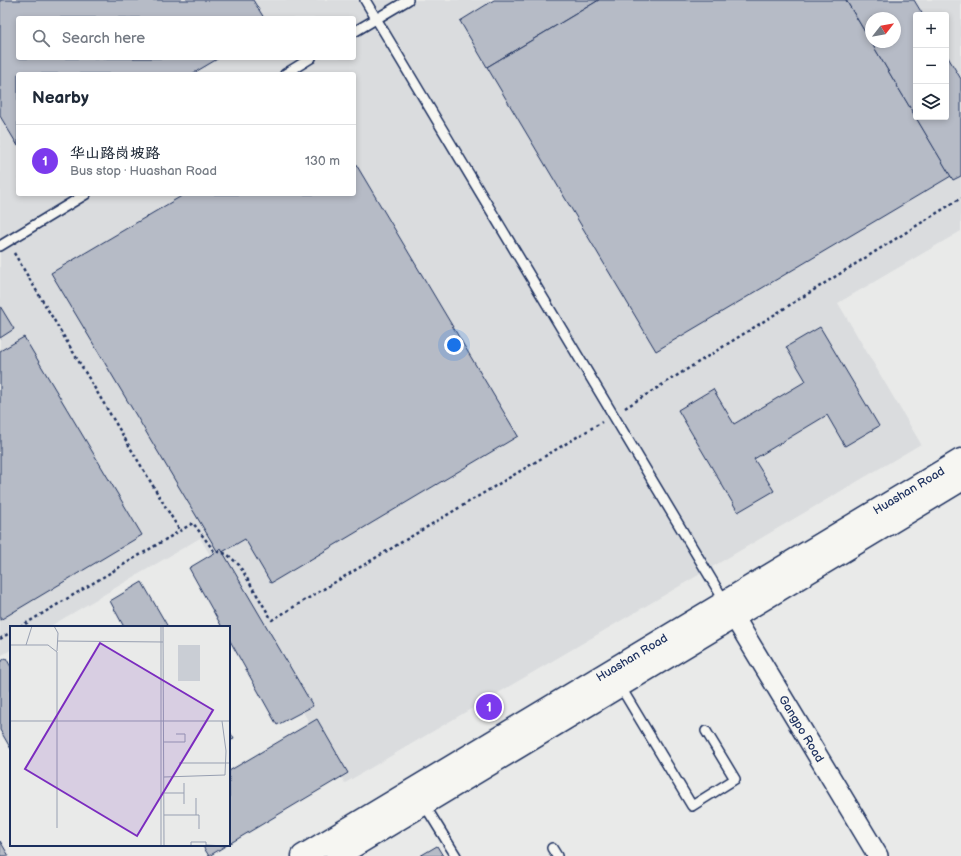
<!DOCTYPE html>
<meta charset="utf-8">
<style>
body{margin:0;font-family:"Balsamiq Sans","LXGW WenKai TC",sans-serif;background:#f2f2f3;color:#1f2937}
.controls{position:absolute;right:12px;top:12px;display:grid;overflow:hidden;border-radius:4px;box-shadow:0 2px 6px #0003}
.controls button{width:36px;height:36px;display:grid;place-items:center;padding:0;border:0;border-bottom:1px solid #e0e1e3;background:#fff;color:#1f2937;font:20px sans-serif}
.compass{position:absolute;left:865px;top:12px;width:36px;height:36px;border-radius:50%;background:#fff;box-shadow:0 2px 6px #0003;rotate:59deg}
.you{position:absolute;left:454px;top:345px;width:14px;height:14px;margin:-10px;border:3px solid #fff;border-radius:50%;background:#1a73e8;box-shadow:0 0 0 6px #1a73e833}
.badge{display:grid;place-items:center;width:26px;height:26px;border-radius:50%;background:#7c3aed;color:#fff;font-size:13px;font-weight:700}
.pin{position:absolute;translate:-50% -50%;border:2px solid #fff;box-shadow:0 1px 4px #0006}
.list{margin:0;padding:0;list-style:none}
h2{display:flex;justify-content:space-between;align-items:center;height:52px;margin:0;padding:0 16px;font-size:17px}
h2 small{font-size:13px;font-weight:400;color:#747a83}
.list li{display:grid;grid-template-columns:26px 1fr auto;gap:12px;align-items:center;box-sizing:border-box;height:72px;padding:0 16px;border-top:1px solid #e0e1e3}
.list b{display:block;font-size:15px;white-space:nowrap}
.list p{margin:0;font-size:13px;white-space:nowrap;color:#747a83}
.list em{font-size:13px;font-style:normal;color:#747a83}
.icon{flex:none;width:22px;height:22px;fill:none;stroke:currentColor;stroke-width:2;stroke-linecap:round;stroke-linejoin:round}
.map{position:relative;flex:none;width:961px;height:856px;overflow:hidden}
.search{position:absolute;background:#fff;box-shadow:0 2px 6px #0003;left:16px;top:16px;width:340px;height:44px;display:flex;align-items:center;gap:10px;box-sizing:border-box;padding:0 14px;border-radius:4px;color:#747a83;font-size:15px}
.panel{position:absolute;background:#fff;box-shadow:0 2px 6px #0003;left:16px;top:72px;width:340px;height:124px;border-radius:4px}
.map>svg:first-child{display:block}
.built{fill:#dadcde;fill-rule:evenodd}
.building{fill:#b6bbc6;stroke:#1b2f5e;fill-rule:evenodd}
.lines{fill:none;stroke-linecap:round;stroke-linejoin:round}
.lane-casing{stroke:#1b2f5e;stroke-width:12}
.street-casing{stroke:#1b2f5e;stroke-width:22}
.secondary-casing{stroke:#1b2f5e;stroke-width:25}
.path{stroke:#1b2f5e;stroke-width:2.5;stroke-dasharray:3 3;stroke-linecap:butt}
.lane{stroke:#f6f6f2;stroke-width:9}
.street{stroke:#f6f6f2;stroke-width:19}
.secondary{stroke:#f6f6f2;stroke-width:22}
.labels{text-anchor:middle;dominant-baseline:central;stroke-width:3;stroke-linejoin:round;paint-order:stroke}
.street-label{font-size:12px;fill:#1b2f5e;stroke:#f6f6f2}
.inset-road{fill:none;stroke:#979fb1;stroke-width:1}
.view{fill:#7b2cbf;fill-opacity:0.15;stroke:#7b2cbf;stroke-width:2}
.inset-edge{fill:none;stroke:#1b2f5e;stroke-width:2}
</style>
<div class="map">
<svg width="961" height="856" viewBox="0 0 961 856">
<rect width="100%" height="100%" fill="#e9eae9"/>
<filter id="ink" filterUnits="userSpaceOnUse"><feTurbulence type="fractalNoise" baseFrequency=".025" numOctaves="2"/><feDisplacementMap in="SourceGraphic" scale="8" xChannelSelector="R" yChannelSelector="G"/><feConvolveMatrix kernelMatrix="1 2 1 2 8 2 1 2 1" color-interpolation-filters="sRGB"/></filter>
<g filter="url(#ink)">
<path class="built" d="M0,0H961V231L838,303L921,444L345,783L200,538L49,627H11V650L0,656ZM916,15H946V117H916ZM18,18H354V58H18ZM871,18H895V42H871ZM18,74H354V194H18Z"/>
<g class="building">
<polygon points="0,0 253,0 264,18 18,18 18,58 219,58 192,74 18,74 18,146 0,116"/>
<polygon points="494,0 599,0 487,67 460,21"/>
<polygon points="599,0 846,0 951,176 656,351 487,67"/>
<path d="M846,0H914L923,15H916V117H946V54L961,79V176L953,180ZM871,18H895V42H871Z"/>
<polygon points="354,161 518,436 271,583 245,539 219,554 51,273 185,194 354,194"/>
<polygon points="0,306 14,329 0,338"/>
<polygon points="820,327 879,426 845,446 827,415 754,459 774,491 738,512 678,410 713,389 734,424 806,381 786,347"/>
<polygon points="24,337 142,535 0,620 0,351"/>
<polygon points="221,549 313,706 277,725 229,639 229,627 222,627 189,568"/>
<polygon points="142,582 168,627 124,627 110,601"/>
<polygon points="6,658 11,667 11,749 0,730 0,662"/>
<polygon points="317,719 348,773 229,844 229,771"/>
<polygon points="229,730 234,739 229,741"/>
<polygon points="0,841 9,856 0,856"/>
<polygon points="202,845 227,845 209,856"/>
<polygon points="437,846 443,856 420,856"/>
</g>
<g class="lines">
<defs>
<g id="lane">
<polyline points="365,0 725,602"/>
<polyline points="354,32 408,0"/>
<polyline points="285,74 311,58"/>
<polyline points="0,246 86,194"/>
<polyline points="620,686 692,806 735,779 706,731"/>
<polyline points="424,804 456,856"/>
<polyline points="552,848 557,856"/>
</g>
<polyline id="street" points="727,605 878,856"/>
<g id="secondary">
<polyline points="303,856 961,460"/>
<polyline points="337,856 961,480"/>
</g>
</defs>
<use href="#lane" class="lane-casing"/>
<use href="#street" class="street-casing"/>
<use href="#secondary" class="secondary-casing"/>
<g class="path">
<polyline points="14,253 180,531"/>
<polyline points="625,408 961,198"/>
<polyline points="20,627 193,523 214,551 227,554 239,565 272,620 602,422"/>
<polyline points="0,639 11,632"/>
</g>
<use href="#lane" class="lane"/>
<use href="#street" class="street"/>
<use href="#secondary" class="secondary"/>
</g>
</g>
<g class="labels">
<g class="street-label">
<text transform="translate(909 491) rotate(-31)">Huashan Road</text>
<text transform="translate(632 658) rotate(-31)">Huashan Road</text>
<text transform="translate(801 729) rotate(59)">Gangpo Road</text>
</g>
</g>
<g transform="translate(10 626)">
<rect width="220" height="220" fill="#e9eae9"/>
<path d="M168,19H190V55H168Z" fill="#caced5"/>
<path class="inset-road" d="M44,0L48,7L47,25M151,0V220M153,0L154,220M48,15L153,16M0,19H38L47,26V202M16,19L22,0M0,95H220M154,116H175V108H166M169,137H220M154,151L215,149L216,125L212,95M174,157V178M154,167H174M186,172V189M154,189H189V203M196,219L216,220M181,220V216H196V220"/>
<path class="view" d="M90,17L203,84L127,210L15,143Z"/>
<rect width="220" height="220" class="inset-edge"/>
</g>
</svg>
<div class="controls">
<button>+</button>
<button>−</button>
<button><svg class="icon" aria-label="layers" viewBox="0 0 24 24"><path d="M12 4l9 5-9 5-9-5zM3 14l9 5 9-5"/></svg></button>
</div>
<svg class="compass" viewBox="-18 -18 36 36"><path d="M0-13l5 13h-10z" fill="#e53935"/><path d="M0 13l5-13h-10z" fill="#747a83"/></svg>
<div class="you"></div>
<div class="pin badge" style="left:489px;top:707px">1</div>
<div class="search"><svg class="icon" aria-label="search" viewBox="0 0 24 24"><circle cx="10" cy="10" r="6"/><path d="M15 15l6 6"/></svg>Search here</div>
<section class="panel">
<h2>Nearby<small></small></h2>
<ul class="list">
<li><span class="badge">1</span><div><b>华山路岗坡路</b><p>Bus stop · Huashan Road</p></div><em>130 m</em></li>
</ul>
</section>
</div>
